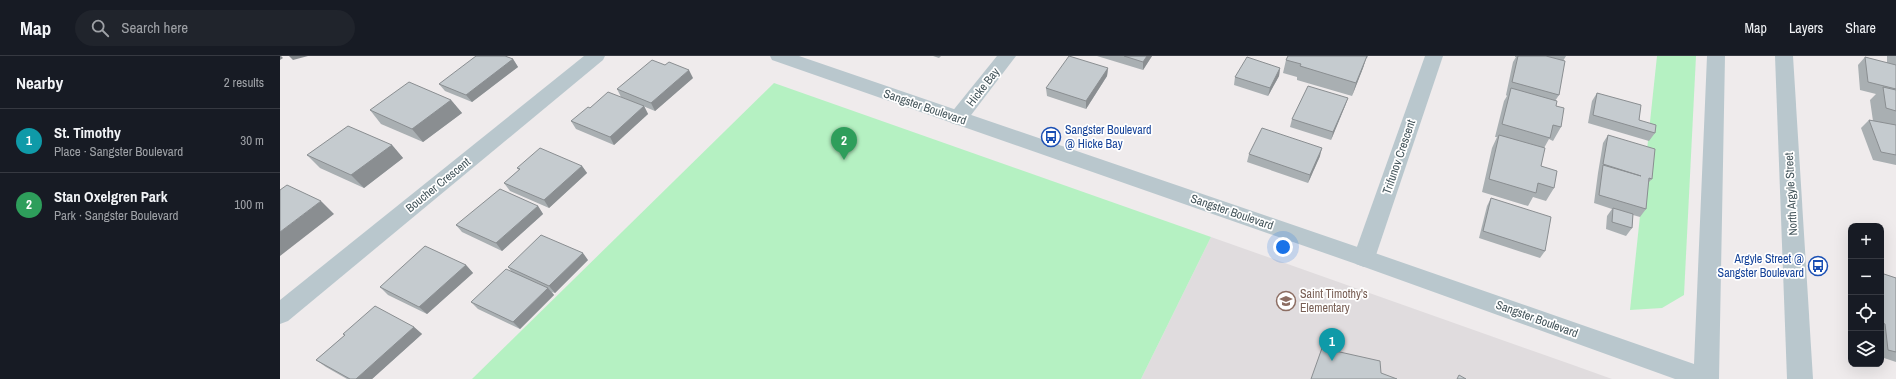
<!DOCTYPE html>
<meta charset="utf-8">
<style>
body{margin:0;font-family:"Archivo Narrow",sans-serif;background:#20242c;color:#f1f3f6}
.controls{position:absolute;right:12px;bottom:12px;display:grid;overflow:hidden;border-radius:8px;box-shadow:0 4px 16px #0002}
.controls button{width:36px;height:36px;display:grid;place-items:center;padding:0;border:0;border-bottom:1px solid #363941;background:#171b24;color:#f1f3f6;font:20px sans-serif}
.you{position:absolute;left:1003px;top:191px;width:14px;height:14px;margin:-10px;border:3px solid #fff;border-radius:50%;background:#1a73e8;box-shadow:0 0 0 6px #1a73e833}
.badge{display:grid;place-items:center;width:26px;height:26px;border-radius:50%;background:#b45309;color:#fff;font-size:13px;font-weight:700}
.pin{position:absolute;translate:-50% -33px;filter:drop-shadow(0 1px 2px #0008)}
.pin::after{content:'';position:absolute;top:21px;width:14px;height:12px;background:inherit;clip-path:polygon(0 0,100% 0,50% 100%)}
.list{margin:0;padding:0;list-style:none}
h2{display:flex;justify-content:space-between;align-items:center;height:52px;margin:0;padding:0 16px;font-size:17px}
h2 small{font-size:13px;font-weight:400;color:#9ea1a6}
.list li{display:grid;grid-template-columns:26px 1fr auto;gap:12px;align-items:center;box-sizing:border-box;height:64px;padding:0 16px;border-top:1px solid #363941}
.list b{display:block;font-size:15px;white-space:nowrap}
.list p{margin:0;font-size:13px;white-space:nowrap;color:#9ea1a6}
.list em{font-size:13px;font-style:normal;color:#9ea1a6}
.icon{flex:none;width:22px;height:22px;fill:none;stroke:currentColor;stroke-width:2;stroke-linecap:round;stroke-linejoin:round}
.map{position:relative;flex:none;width:1616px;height:323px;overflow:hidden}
header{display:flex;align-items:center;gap:24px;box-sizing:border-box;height:56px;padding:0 20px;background:#171b24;border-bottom:1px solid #363941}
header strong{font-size:19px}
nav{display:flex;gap:22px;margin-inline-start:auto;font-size:14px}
.search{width:280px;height:36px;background:#20242c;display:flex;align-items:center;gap:10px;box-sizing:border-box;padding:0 14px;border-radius:22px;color:#9ea1a6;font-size:15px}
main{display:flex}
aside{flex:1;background:#171b24}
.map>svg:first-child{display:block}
.education{fill:#e0dcde}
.green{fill:#b5f1c2}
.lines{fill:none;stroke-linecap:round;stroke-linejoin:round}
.minor{fill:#b9c7cd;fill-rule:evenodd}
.tertiary{fill:#b9c7cd;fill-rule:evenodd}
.wall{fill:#a9afb2}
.shaded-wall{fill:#8a8e91}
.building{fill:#c5cbcf;stroke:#8a8e91}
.labels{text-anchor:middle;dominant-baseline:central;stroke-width:3.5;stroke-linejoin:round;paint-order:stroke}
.street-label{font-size:12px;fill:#43545a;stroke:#fff}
.transit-label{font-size:12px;fill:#164399;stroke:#fff;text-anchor:start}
.education-label{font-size:12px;fill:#785e54;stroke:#fff;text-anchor:start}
</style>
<header>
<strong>Map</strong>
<div class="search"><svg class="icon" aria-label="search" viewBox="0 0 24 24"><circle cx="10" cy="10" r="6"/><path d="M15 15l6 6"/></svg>Search here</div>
<nav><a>Map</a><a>Layers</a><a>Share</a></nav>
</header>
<main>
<aside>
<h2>Nearby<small>2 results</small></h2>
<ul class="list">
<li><span class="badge" style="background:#0f9aa8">1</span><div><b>St. Timothy</b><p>Place · Sangster Boulevard</p></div><em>30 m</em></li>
<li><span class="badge" style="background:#2e9e5b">2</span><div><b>Stan Oxelgren Park</b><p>Park · Sangster Boulevard</p></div><em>100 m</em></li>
</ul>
</aside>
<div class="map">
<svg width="1616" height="323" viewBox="0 0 1616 323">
<rect width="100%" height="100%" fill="#efebec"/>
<polygon class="education" points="931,181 1293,309 1332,323 861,323"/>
<g class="green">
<polygon points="1377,0 1416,0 1404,239 1382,252 1350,254"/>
<polygon points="494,27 931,181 861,323 192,323"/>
</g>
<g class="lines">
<g class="minor">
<polygon points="304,0 325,0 323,4 8,265 0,268 0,244"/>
<polygon points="717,0 736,0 685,67 678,69 671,67 668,62 671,57"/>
<polygon points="1145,0 1163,0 1095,202 1092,208 1084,211 1076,208 1073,202"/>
</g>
<g class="tertiary">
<polygon points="490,0 519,0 1092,196 1414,308 1427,0 1445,0 1439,323 1395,323 1076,208 492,4"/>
<polygon points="1495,0 1513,0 1533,323 1507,323"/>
</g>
</g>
<g class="wall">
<polygon points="653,0 661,0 659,2"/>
<polygon points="817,0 872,0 863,14"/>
<polygon points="1008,0 1088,0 1087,2 1086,2 1083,12 1072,40 1017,24 1017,21 1003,17 1006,4"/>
<polygon points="1235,0 1286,0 1283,5 1279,39 1275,45 1281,71 1273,85 1269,83 1264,92 1261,110 1274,132 1266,145 1253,141 1248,150 1202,136 1212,92 1217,81 1215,81 1224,45 1227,40 1226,39 1233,6 1236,1 1235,1"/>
<polygon points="1607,0 1616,0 1616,109 1593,104 1581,72 1589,64 1593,65 1590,44 1596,38 1580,34 1578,9 1585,1 1607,7"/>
<polygon points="233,3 238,11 192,46 165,35 159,28"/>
<polygon points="828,12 827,20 806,53 767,40 766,32"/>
<polygon points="1000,12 999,20 988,40 954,29 955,21"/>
<polygon points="413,22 375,55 341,41 337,33"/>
<polygon points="1317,37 1375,77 1369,85 1308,67 1312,45"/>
<polygon points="1068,42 1065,50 1051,84 1010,71 1012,63"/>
<polygon points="171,44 182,57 143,86 101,68 90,54"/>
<polygon points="364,50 368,58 334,89 296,73 291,65 310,52"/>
<polygon points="1328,79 1372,123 1368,127 1366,153 1360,161 1353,159 1352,172 1346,180 1326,173 1327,160 1332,153 1314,147 1318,117 1323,87"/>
<polygon points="112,89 123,102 84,132 40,112 27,99"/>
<polygon points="969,98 1040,100 1028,127 967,106"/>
<polygon points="302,110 307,117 269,152 230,135 224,127 239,114 237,112"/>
<polygon points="1211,142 1265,195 1260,202 1199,182 1207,150"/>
<polygon points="258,150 263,158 222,195 182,176 176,169"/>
<polygon points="308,204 275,237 272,236 274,239 240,273 198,253 191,246 231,215 228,211"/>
<polygon points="186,209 193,217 147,258 108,239 100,231"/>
<polygon points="1571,215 1571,241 1569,218"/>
<polygon points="1601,217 1616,222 1616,306 1601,301"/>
<polygon points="134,271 142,278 92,323 67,323 46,311 36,304 65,279 63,278"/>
</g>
<g class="shaded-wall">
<polygon points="0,0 1,0 3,2 0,4"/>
<polygon points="9,0 28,0 13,4"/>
<polygon points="867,0 872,0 863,14 863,6"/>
<polygon points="1087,0 1083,12 1072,40 1076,27"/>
<polygon points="233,3 238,11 192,46 186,39"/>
<polygon points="828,12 827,20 806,53 806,45"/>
<polygon points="1000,12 999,20 988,40 990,32"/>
<polygon points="409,14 413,22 375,55 371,47"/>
<polygon points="1068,42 1065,50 1051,84 1053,76"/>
<polygon points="171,44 182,57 143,86 132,73"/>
<polygon points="364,50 368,58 334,89 330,81"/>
<polygon points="112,89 123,102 84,132 71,119"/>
<polygon points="1042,92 1040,100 1028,127 1030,119"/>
<polygon points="302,110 307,117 269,152 264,144"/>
<polygon points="41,145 54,158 0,200 0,176"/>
<polygon points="258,150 263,158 222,195 216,187"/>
<polygon points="303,197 308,204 275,237 269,230"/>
<polygon points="186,209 193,217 147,258 139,251"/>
<polygon points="268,232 274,239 240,273 233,266"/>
<polygon points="134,271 142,278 92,323 76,323"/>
</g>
<g class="building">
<polygon points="196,0 225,0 233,3 186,39 159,28"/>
<polygon points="789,0 828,12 806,45 766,32"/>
<polygon points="844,0 867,0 863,6"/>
<polygon points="1008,0 1087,0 1076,27 1020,10 1021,8 1006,4"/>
<polygon points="1238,0 1266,0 1285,5 1279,39 1232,26"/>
<polygon points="967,1 1000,12 990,32 955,21"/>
<polygon points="1585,1 1616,9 1616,33 1588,26"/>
<polygon points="372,4 385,9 389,6 409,14 371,47 337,33"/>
<polygon points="129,26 171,44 132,73 90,54"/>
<polygon points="1028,30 1068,42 1053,76 1012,63"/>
<polygon points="1603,31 1616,34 1616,55 1606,52"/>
<polygon points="1231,32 1277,45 1276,50 1284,52 1281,71 1273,69 1270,82 1222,68"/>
<polygon points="328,36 364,50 330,81 291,65 308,51 310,52"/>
<polygon points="1317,37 1361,49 1359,64 1376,69 1375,77 1313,59"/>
<polygon points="1589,64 1616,69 1616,99 1601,96"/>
<polygon points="68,70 112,89 71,119 27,99"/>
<polygon points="982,72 1042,92 1030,119 969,98"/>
<polygon points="1219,79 1265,92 1261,110 1277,115 1274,132 1258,127 1256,137 1209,123"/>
<polygon points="1328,79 1375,93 1372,123 1369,122 1366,153 1319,139 1323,109 1361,120 1323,108"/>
<polygon points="260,92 302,110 264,144 224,127 240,113 237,112"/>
<polygon points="7,129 41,145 0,176 0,134"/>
<polygon points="220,133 258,150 216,187 176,169"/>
<polygon points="1211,142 1271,161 1265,195 1203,175"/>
<polygon points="1333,152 1353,158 1352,172 1332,166"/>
<polygon points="261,179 303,197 269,230 228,211"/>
<polygon points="145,190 186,209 139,251 100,231"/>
<polygon points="226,213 268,232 233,266 191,246"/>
<polygon points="1601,217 1616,222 1616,296 1608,294 1605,268 1601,266"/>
<polygon points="95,250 134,271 76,323 70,323 36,304 65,279 63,278"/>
<polygon points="1042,292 1100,305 1101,317 1117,323 1031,323"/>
<polygon points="1179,319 1186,323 1177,323"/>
</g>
<defs>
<symbol id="bus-ring" viewBox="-11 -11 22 22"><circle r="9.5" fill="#fff" stroke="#1a4fb4" stroke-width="1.5"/><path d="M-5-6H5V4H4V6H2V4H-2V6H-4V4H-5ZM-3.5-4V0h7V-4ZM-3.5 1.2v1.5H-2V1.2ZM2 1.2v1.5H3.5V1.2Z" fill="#1a4fb4"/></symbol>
<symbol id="school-ring" viewBox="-11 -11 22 22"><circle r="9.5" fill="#fff" stroke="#8d6e63" stroke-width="1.5"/><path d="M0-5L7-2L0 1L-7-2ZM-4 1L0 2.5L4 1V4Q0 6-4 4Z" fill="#8d6e63"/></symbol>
</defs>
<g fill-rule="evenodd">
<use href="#bus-ring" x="760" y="70" width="22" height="22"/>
<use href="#bus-ring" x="1527" y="199" width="22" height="22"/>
<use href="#school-ring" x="995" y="234" width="22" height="22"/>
</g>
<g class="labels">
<g class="street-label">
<text transform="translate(703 31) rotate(-52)">Hicke Bay</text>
<text transform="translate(645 51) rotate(19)">Sangster Boulevard</text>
<text transform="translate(1119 101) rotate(-71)">Trifunov Crescent</text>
<text transform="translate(158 129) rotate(-39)">Boucher Crescent</text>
<text transform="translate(1511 138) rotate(-93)">North Argyle Street</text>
<text transform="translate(952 156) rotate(19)">Sangster Boulevard</text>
<text transform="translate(1257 263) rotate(20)">Sangster Boulevard</text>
</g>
<g class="transit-label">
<text x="785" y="74">Sangster Boulevard<tspan x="785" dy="14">@ Hicke Bay</tspan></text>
<text x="1524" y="203" text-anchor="end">Argyle Street @<tspan x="1524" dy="14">Sangster Boulevard</tspan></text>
</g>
<g class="education-label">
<text x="1020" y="238">Saint Timothy's<tspan x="1020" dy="14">Elementary</tspan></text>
</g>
</g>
</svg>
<div class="controls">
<button>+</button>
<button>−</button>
<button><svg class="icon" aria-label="locate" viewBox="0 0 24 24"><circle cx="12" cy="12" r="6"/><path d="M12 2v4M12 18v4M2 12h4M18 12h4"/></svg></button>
<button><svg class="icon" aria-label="layers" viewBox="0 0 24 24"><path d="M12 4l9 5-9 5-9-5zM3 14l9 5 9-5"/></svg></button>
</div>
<div class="you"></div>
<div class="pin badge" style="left:1052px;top:305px;background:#0f9aa8">1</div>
<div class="pin badge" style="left:564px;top:104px;background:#2e9e5b">2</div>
</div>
</main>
